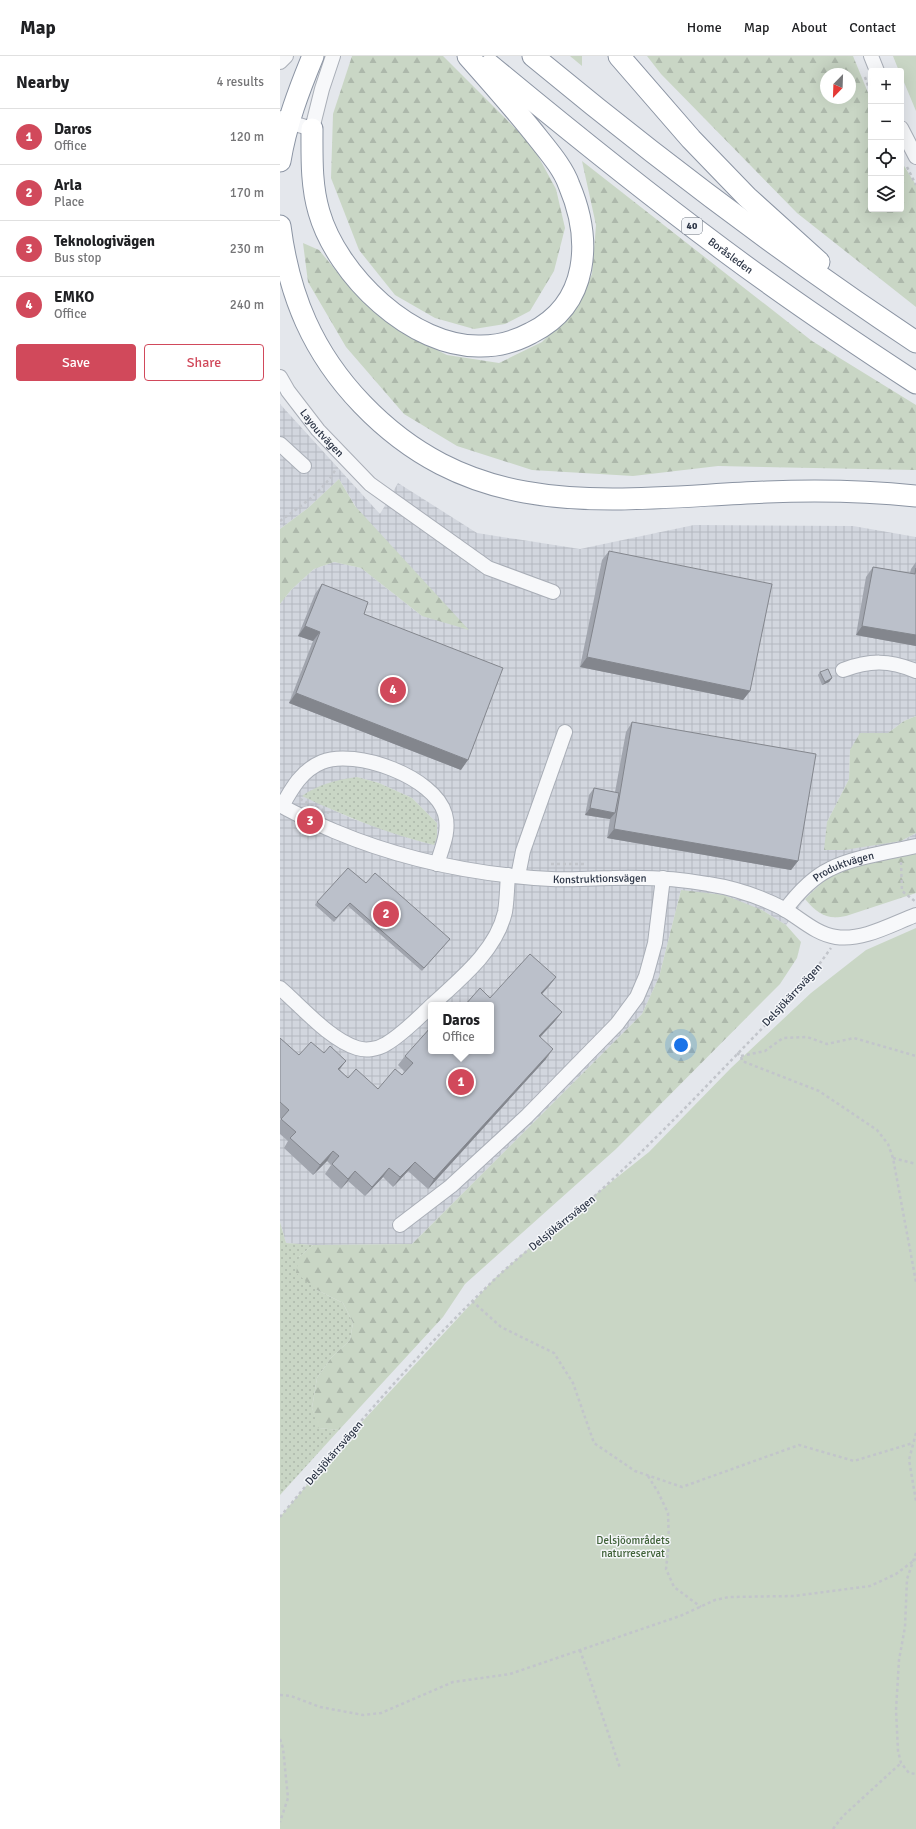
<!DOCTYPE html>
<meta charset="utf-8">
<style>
body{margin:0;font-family:Signika,sans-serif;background:#f2f2f2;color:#202124}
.controls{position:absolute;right:12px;top:12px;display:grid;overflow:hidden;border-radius:4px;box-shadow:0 4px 16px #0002}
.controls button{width:36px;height:36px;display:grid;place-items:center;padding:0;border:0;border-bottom:1px solid #e0e0e0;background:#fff;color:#202124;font:20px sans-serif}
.compass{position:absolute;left:540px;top:12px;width:36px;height:36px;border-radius:50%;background:#fff;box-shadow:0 4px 16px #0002;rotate:203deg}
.you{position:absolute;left:401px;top:989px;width:14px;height:14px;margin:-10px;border:3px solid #fff;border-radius:50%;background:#1a73e8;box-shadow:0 0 0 6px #1a73e833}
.badge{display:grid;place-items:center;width:26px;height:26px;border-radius:50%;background:#d1495b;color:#fff;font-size:13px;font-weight:700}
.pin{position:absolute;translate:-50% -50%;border:2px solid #fff;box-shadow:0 1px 4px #0006}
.popup{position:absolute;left:148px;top:946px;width:66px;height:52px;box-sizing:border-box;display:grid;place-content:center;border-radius:4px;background:#fff;filter:drop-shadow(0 1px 3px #0005);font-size:13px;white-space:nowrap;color:#757577}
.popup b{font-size:15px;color:#202124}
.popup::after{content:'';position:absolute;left:50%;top:100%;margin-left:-8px;border:8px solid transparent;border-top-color:#fff}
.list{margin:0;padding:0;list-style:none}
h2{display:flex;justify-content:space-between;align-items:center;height:52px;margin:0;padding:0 16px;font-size:17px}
h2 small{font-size:13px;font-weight:400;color:#757577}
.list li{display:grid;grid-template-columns:26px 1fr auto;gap:12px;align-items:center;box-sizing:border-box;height:56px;padding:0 16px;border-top:1px solid #e0e0e0}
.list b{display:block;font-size:15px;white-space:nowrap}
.list p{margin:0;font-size:13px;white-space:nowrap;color:#757577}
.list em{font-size:13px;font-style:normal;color:#757577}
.actions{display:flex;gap:8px;padding:12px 16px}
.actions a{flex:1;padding:9px 0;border:1px solid #d1495b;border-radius:4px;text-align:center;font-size:14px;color:#d1495b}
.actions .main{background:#d1495b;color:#fff}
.icon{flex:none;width:22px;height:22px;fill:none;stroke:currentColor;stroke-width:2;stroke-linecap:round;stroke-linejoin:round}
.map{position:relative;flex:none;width:636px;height:1773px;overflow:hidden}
header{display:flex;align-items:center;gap:24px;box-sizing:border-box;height:56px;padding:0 20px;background:#fff;border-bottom:1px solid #e0e0e0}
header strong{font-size:19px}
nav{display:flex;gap:22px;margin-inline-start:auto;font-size:14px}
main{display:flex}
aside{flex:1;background:#fff}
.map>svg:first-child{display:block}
.industrial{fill:url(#industrial-grid);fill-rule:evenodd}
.grass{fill:url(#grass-dots)}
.forest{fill:url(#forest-firs);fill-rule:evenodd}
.park{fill:#c9d6c5}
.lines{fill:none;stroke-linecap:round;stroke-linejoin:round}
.minor-casing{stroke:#a9aeb7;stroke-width:16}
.highway-casing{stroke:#8b94a3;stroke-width:23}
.path{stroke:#c2c5cb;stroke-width:2.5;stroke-dasharray:3 3;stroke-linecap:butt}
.minor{stroke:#f7f8fa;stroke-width:14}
.highway{stroke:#fff;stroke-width:21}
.wall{fill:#a1a5ae}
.shaded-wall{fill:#83868d}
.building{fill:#bbc0ca;stroke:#83868d}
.labels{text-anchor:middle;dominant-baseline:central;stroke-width:3;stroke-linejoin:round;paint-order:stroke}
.shield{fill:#f4f6f9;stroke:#676e7b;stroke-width:1}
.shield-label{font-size:10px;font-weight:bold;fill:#2b3445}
.street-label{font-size:11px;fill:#2b3445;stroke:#f4f6f9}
.park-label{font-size:11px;fill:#3f6138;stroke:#f4f6f9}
</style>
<header>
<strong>Map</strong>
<nav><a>Home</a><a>Map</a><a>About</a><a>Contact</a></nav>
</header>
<main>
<aside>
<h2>Nearby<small>4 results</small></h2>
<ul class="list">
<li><span class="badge">1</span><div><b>Daros</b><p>Office</p></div><em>120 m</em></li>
<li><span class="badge">2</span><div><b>Arla</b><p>Place</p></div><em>170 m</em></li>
<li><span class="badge">3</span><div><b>Teknologivägen</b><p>Bus stop</p></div><em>230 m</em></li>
<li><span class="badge">4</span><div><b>EMKO</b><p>Office</p></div><em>240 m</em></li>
</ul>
<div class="actions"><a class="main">Save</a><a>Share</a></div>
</aside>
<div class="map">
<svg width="636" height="1773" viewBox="0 0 636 1773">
<defs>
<pattern id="industrial-grid" width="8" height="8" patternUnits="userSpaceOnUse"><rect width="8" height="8" fill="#d2d6de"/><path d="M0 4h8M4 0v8" fill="none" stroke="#b4b8c0"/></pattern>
<pattern id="grass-dots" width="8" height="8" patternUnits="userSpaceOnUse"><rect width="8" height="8" fill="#c9d6c5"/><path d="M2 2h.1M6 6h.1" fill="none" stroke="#adb8ab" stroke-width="1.8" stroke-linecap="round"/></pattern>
<pattern id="forest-firs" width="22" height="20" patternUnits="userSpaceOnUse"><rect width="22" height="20" fill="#c9d6c5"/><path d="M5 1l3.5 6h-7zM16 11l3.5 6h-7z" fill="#adb8ab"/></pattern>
</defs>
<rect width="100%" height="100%" fill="#e4e7ec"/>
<path class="industrial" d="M0,348L100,458L118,427L197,477L300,493L414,469L573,470L636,481V660L624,665L608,677L570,694L569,723L547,766L599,788L621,785L636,777V795L550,819L525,843L506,869L482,854L401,834L379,921L362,958L132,1188L33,1189L6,1187L0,1166V548L11,534L34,513L54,506L81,512L142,560L59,423L28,452L0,473ZM77,721L99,727L132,742L157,767L154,789L132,783L73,763L23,740ZM151,949H211V995H151Z"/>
<g class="grass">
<path d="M77,721L99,727L132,742L157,767V781L154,789C108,778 65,760 22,740C39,728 56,724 77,721Z"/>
<polygon points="0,1166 6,1187 33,1189 19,1201 37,1234 63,1247 73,1267 70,1284 51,1302 37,1322 32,1352 39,1372 59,1374 0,1439"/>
</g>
<g class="forest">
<polygon points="72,0 163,0 252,89 276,133 285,172 274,215 250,255 225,268 194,273 155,262 115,239 79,194 51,122 53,58"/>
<polygon points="290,0 302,0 302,10"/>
<path d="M367,0H573L591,44V153H621V105L636,129V251L517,157L381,18ZM546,18H570V42H546Z"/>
<polygon points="302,105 532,285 636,349 636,414 438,410 353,420 252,414 177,390 124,358 66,291 28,226 23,187 39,194 68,229 119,275 167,299 219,307 262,286 296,252 312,218 316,169"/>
<polygon points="59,423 75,450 189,574 142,560 81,512 54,506 34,513 11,534 0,548 0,473 28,452"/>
<polygon points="636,660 636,777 621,785 564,794 544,794 547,766 569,723 570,694 580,677 608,677 624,665"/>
<path d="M636,795V837L566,860C546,864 538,858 525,843L550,819L579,809Z"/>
<polygon points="401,834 444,839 482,854 506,869 521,886 517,902 500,928 336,1093 185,1228 163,1261 59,1374 38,1372 32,1352 37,1322 51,1302 70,1284 73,1267 63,1247 37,1234 16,1217 19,1201 33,1189 132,1188 362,958 379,921"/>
</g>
<g class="park">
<polygon points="613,0 636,0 636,55 621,19 621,15 619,15"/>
<polygon points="636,872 636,1773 0,1773 0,1461 58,1392 214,1223 263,1180 369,1096 451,1012 531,937 586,894"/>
</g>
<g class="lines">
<defs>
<g id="minor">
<polyline points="591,0 597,15"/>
<polyline points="0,6 6,0"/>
<polyline points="2,62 9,66 32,73 42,33 53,0"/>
<polyline points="621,72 636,101"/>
<path id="s1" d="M0,321L8,335L38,374L90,428L208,512L273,536"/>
<polyline points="0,388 24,410"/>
<path d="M563,614C590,604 609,604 636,615"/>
<path id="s2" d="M0,749C17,759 36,767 54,775C123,804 197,819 271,823C291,824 312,822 332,822C364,821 397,822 428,828C454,832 481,841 504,853C521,863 536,878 556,881C583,885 612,868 636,859"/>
<path d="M2,750C12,732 22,714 42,706C75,692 155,721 165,758C170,775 162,792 157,808"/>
<polyline points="238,820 243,795 285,676"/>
<path id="s3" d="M505,854C517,838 531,822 550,813C573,801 610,796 636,790"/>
<path d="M0,932C22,951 49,983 77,992C86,995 98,993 106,988C123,978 137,963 151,950"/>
<path d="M152,949C180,923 216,895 225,856C227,844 227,831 228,819"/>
<polyline points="120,1169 171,1130 247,1060 337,968 357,941 366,920 375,887 383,822"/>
</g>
<g id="highway">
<path d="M253,0C376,102 503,198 636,286"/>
<polyline points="339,0 411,83 467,141 539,206"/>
<path id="s4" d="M210,9C286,72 363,134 442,193C505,240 570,284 636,327"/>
<path d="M32,73C32,101 31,129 39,156C57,219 132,292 201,290C218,290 236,285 251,277C310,248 312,183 289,129C283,112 269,96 258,82C236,54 212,27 188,0"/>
<path d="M0,105C6,68 19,34 33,0"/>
<path d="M0,170C9,240 33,297 82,348C199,470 337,442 487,436C536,434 587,435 636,440"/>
</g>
</defs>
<use href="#minor" class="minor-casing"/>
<use href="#highway" class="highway-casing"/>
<g class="path">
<polyline points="585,21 591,38"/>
<polyline points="627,111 636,129"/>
<path d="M0,465C21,450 44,435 57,411"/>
<polyline points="20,743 49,757"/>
<polyline points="621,806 622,835 636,846"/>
<polyline points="271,808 306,808"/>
<polyline points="457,997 461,1000 462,1005 539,1035 597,1074 608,1088 613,1102 636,1226"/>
<polyline points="461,1000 485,995 503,982 527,981 547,988 574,982 636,1000"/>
<polyline points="613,1102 636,1108"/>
<polyline points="192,1245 221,1271 274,1297 293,1327 314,1387 355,1415 402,1431 519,1389 574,1405 633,1387"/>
<polyline points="636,1377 629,1404 636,1445"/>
<polyline points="368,1420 378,1436 388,1457 389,1486 386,1513 394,1531 421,1551"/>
<path d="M0,1461C68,1379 138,1296 215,1223C248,1191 287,1166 320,1135C388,1073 450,1004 515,939L530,921L551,892"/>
<polyline points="636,1497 627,1523 625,1571 619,1604 616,1654 618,1695 621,1707 629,1717 636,1718"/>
<polyline points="300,1594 340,1712"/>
<polyline points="0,1639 11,1640 40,1651 83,1659 101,1657 173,1626 230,1618 400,1560 435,1544 449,1541 514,1540 590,1530 616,1518 636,1503"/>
<polyline points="0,1683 3,1692 8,1742 0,1766"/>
<polyline points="553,1773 563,1760 621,1707"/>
</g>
<use href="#minor" class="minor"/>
<use href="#highway" class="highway"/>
</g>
<g class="wall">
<polygon points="329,495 470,635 463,644 300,611 322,504"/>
<polygon points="636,506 636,590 576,579 586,521 593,511 630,517 631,513"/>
<polygon points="42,528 84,558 181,714 9,647 33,585 18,580 35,538"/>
<polygon points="540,616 552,622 549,626 542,629 538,619"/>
<polygon points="352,666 518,805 511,814 327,782 330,763 305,759 309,739 314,732 335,736 346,676"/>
<polygon points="86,827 170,883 142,915 68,850 54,866 35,849 37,846"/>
<polygon points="276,921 269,930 262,938 282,956 275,965 260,981 266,1003 148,1133 128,1115 113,1131 103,1121 85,1140 68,1125 61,1133 45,1118 51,1109 47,1105 33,1119 4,1092 8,1085 0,1078 0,1064 1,1063 0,1062 0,982 19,999 60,1014 68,1022 98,1033 122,1019 125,1016 118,1009 125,1000 210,942"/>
</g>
<g class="shaded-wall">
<polygon points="25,570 40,576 33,585 18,580"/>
<polygon points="582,570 636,579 636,590 576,579"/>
<polygon points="307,601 470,635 463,644 300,611"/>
<polygon points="552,622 549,626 542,629 545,626"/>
<polygon points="16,637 188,704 181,714 9,647"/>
<polygon points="310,752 335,757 330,763 305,759"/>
<polygon points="334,773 518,805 511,814 327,782"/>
<polygon points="276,921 269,930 254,947 261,937"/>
<polygon points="282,956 275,965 252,990 259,980"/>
<polygon points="273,993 266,1003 148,1133 154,1123"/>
<polygon points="66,1005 59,1014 58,1013"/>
<polygon points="53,1095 47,1105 33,1119 40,1109"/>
<polygon points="135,1106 128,1115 113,1131 120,1121"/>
<polygon points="109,1112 103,1121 85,1140 92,1131"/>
<polygon points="75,1115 68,1125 61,1133 68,1123"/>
</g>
<g class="building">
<polygon points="329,495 492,528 470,635 307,601"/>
<polygon points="593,511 635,518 636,512 636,579 582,570"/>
<polygon points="42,528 88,546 84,558 223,612 188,704 16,637 40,576 25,570"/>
<polygon points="548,613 552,622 545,626 540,616"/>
<polygon points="352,666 536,698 518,805 334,773"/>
<polygon points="314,732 339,737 335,757 310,752"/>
<polygon points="68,812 86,827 95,817 170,883 144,912 70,847 56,862 37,846"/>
<polygon points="250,898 276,921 261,937 282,956 259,980 273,993 154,1123 135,1106 120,1121 109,1112 92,1131 75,1115 68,1123 52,1108 59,1100 53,1095 40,1109 10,1082 16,1076 1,1063 9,1054 0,1046 0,982 19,999 31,986 44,997 50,990 66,1005 58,1013 68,1022 76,1013 98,1033 115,1013 122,1019 133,1007 125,1000 151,971 151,995 211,995 211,949 185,949 200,932 210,942"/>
</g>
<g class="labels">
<rect class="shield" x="402" y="162" width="20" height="16" rx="3"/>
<g class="shield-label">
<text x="412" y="170">40</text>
</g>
<g class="street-label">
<text stroke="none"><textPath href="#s4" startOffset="307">Boråsleden</textPath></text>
<text stroke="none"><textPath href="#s1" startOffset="70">Layoutvägen</textPath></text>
<text stroke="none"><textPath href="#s3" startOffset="75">Produktvägen</textPath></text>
<text stroke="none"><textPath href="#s2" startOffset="332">Konstruktionsvägen</textPath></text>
<text transform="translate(512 939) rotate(-47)">Delsjökärrsvägen</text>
<text transform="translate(282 1167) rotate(-39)">Delsjökärrsvägen</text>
<text transform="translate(54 1397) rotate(-49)">Delsjökärrsvägen</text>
</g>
<g class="park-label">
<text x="353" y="1484">Delsjöområdets<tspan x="353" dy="13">naturreservat</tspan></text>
</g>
</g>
</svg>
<div class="controls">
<button>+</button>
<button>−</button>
<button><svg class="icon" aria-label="locate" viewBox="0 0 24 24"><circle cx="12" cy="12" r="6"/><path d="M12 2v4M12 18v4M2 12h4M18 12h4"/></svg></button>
<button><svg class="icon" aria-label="layers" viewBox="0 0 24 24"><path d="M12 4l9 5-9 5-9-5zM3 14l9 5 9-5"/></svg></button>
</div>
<svg class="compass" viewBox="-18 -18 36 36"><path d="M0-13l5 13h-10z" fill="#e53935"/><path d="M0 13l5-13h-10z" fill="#757577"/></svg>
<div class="you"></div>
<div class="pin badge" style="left:181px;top:1026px">1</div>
<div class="popup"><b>Daros</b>Office</div>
<div class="pin badge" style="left:106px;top:858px">2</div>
<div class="pin badge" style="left:30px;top:765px">3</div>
<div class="pin badge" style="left:113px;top:634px">4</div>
</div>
</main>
